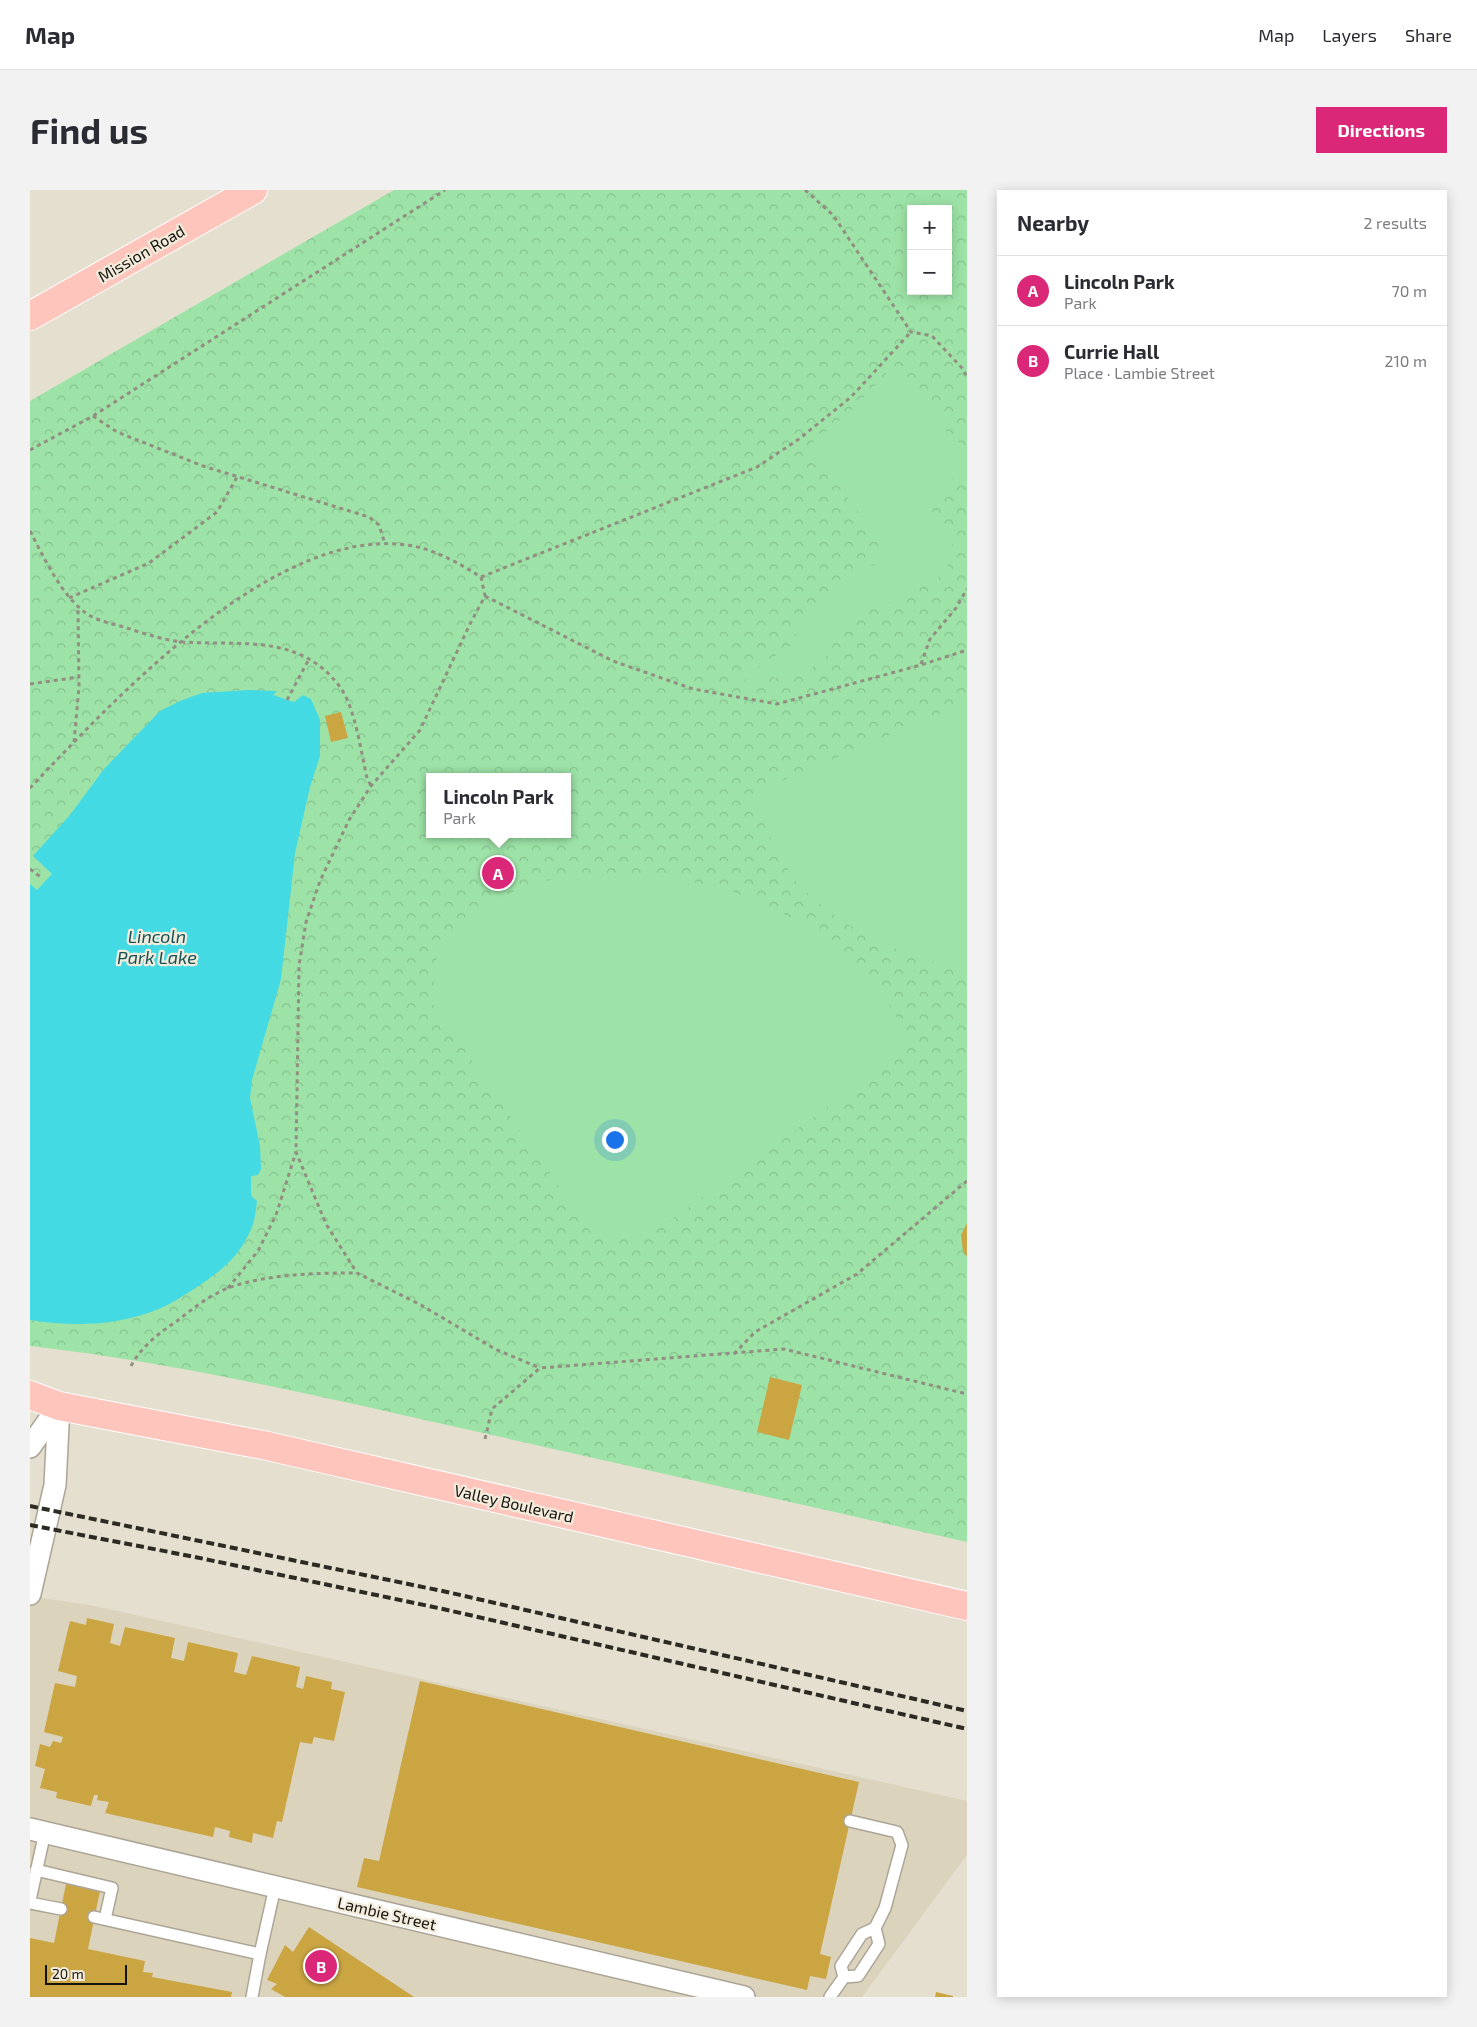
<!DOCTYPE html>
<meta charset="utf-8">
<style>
body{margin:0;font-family:"Exo 2",sans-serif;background:#f2f2f3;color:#2b2b33}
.controls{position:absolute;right:15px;top:15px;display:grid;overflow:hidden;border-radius:0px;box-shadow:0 2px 12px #0003}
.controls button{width:45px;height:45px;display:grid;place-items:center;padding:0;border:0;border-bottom:1px solid #e1e1e2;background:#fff;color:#2b2b33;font:25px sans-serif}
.scale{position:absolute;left:15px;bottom:12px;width:82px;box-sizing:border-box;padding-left:5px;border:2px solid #15130d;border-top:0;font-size:14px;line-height:18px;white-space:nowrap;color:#15130d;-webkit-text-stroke:4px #f3ecdc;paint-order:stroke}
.you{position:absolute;left:584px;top:949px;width:18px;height:18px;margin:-12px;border:4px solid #fff;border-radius:50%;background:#1a73e8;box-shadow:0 0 0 8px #1a73e833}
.badge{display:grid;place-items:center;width:32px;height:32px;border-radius:50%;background:#db2777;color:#fff;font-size:16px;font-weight:700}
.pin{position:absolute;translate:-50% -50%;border:2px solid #fff;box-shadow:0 1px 5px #0006}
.popup{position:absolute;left:396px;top:583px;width:145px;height:65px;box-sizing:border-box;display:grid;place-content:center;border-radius:0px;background:#fff;filter:drop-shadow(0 1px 4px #0005);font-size:16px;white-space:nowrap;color:#7c7c81}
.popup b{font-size:19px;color:#2b2b33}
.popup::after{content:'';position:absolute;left:50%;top:100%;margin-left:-10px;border:10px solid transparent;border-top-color:#fff}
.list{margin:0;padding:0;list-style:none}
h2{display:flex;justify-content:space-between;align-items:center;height:65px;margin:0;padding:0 20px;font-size:21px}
h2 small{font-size:16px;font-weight:400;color:#7c7c81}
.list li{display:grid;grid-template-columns:32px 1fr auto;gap:15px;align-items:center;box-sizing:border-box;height:70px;padding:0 20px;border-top:1px solid #e1e1e2}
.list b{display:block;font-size:19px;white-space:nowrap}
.list p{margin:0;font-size:16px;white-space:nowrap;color:#7c7c81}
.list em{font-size:16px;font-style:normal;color:#7c7c81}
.map{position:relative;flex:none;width:937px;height:1807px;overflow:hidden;border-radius:0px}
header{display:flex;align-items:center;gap:30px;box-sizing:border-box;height:70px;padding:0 25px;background:#fff;border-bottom:1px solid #e1e1e2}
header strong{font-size:24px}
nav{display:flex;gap:28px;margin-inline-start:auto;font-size:18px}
.intro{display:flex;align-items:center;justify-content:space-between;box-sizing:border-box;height:120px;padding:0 30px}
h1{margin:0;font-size:35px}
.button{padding:12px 22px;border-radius:0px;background:#db2777;color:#fff;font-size:18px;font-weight:700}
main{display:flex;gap:30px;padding:0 30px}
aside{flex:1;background:#fff;border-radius:0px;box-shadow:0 2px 12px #0003}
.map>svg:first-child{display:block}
.built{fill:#dcd3bc}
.park{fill:url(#park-crowns);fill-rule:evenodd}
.garden{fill:#9de3a7}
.water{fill:#44dae4}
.building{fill:#caa542}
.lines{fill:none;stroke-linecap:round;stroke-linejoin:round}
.lane-casing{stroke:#aca597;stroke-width:14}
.street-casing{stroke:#aca597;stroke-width:24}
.primary-casing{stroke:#fff;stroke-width:30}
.path{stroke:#928e82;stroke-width:3;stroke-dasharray:4 4;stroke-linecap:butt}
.lane{stroke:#fff;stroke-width:11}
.street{stroke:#fff;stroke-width:21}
.primary{stroke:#fdc5bc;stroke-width:28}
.rail{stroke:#2c2a22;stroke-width:4;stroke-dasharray:8 4;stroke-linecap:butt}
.labels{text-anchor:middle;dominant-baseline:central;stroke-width:4.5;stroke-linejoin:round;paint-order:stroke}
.street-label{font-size:16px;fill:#15130d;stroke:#f3ecdc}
.water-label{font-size:18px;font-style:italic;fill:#125256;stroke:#f3ecdc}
</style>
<header>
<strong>Map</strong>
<nav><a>Map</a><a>Layers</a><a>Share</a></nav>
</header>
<div class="intro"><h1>Find us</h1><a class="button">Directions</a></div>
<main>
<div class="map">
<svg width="937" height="1807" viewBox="0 0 937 1807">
<defs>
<pattern id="park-crowns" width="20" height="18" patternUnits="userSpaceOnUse" patternTransform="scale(1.25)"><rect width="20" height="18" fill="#9de3a7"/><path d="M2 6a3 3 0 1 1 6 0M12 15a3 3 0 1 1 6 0" fill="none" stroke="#86c28f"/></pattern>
</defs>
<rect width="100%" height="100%" fill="#e5dfcf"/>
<polygon class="built" points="0,1406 65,1416 937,1611 937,1665 832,1807 0,1807"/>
<path class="park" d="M364,0H937V1352C773,1315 608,1278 444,1241C297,1208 149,1173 0,1156V211ZM881,19H918V101H881ZM399,587H537V644H399Z"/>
<g class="garden">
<path d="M864,175L919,225L910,235L937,260V297L925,286L897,316C911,330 928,344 921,367C919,374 916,381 910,386C902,393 894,392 886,396C878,401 872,408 864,411C856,414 848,412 841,415C834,417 822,428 817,434C808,443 804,456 796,466C787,478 757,492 742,487C733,493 721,504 715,489L718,484L766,452L765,440L790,409L802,405L815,384L827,377L846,375L849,370L844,366L852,360V353L778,256L820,222Z"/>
<path d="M937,512V775C882,778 799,731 764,689C760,683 756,676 752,669C740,648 730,627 721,604Z"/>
<polygon points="570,683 628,685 697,699 760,727 809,758 852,803 883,855 615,1049 562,1044 402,813 407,763 424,738 457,713 507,692"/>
<polygon points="937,876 937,902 924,891"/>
</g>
<path class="water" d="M218,500L247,501L243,505L264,512L273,505L281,509L290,530V566L280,597L265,663L251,789L222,890L220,908L230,956L231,979L228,985L221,986V1006L227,1011C226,1019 225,1029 222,1037C211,1064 194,1079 170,1095C157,1103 145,1112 131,1118C89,1136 44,1137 0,1130V694L7,700L22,684L3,666L40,625L74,579L130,521L150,511L172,503Z"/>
<g class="building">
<polygon points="311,522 318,548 301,552 295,526"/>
<polygon points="937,1033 937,1067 933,1061 931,1045"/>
<polygon points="740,1187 772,1195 759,1250 727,1242"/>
<polygon points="57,1428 84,1434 80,1453 90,1456 95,1437 145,1448 141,1468 154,1471 158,1452 208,1463 204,1482 216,1485 222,1466 270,1477 266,1497 273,1499 276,1486 302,1492 301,1499 315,1502 304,1551 284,1547 282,1554 270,1552 252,1632 247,1631 243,1648 223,1643 222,1653 199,1647 200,1641 185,1637 183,1647 75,1623 79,1612 67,1610 68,1605 64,1605 61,1616 26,1608 27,1602 10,1598 15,1579 5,1576 10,1554 20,1557 23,1551 31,1553 33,1547 14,1542 25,1493 45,1497 47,1486 28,1481 40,1431 56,1435"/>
<polygon points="390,1491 829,1592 790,1764 801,1767 796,1789 780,1786 777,1800 327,1697 334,1668 349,1671"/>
<polygon points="36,1694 70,1701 58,1759 115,1771 113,1782 123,1783 122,1787 202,1802 201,1807 0,1807 0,1748 24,1753"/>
<polygon points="279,1737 384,1807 255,1807 241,1799 247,1794 237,1790 255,1755 263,1762"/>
<polygon points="906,1802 923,1806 923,1807 905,1807"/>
</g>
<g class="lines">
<defs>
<g id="lane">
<polyline points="6,1680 82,1698 75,1729"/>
<polyline points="0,1710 15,1642"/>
<polyline points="0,1713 31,1719"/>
<polyline points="64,1727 230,1764 245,1697"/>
<polyline points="814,1787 828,1786 849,1754 845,1738 855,1718 872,1655 867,1642 820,1631"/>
<polyline points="222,1807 230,1764"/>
<polyline points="800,1807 814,1787 811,1776 832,1744 845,1738"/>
</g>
<g id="street">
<polyline points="0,1257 29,1216"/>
<polyline points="0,1404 25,1295 29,1216"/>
<polyline points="0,1639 714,1807"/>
</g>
<g id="primary">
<polyline points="0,126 223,0"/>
<polyline points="0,1205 29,1216 233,1255 937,1416"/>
</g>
</defs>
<use href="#lane" class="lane-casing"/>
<use href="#street" class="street-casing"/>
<use href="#primary" class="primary-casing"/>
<g class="path">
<polyline points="775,0 803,25 881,142 902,146 933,179 937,187"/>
<polyline points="63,226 87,242 173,276 339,327 349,335 355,354"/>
<polyline points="0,260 63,226 415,0"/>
<path d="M0,341C13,366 30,402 52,420C63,430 79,433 94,437C112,443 133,450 153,452C211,456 270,443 310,497C325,517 331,562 337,588L341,596"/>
<polyline points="451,387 727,277 769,249 821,207 881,142"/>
<polyline points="455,406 583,471 663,499 747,514 891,475 937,460"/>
<polyline points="39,408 119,373 187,322 207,287"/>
<polyline points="891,474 900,449 926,418 937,399"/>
<polyline points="0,494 49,487"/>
<polyline points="257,510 279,469"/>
<polyline points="44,552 49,497 48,418"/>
<path d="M0,598C85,509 248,331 383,356C408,361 430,374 451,387L455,406L440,434L390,540L341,596L319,630L290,691L276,732L269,776L266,962L296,1034L327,1083L391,1115L465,1159L510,1178"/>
<polyline points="0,679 12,688"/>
<polyline points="198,1098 228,1061 246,1025 266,962"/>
<polyline points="704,1164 725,1142 827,1084 937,991"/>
<path d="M101,1176C111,1157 129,1143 147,1131C162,1119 180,1105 198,1098C237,1084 285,1083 326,1083"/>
<polyline points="455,1249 462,1219 510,1178 754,1159 937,1204"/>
</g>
<use href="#lane" class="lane"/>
<use href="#street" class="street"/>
<use href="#primary" class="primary"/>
<g class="rail">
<polyline points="0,1316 417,1402 937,1521"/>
<polyline points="0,1335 165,1367 413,1419 937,1539"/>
</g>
</g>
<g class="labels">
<g class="street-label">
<text transform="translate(111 63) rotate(-30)">Mission Road</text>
<text transform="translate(484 1313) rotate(13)">Valley Boulevard</text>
<text transform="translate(357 1723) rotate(13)">Lambie Street</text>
</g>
<g class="water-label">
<text x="127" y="746">Lincoln<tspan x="127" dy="21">Park Lake</tspan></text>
</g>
</g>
</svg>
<div class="controls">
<button>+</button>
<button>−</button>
</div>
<div class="scale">20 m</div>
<div class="you"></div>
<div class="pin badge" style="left:468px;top:683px">A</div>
<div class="popup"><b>Lincoln Park</b>Park</div>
<div class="pin badge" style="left:291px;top:1776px">B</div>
</div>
<aside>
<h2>Nearby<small>2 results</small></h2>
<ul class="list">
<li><span class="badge">A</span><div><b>Lincoln Park</b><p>Park</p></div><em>70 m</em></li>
<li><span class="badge">B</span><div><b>Currie Hall</b><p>Place · Lambie Street</p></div><em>210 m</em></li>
</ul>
</aside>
</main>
